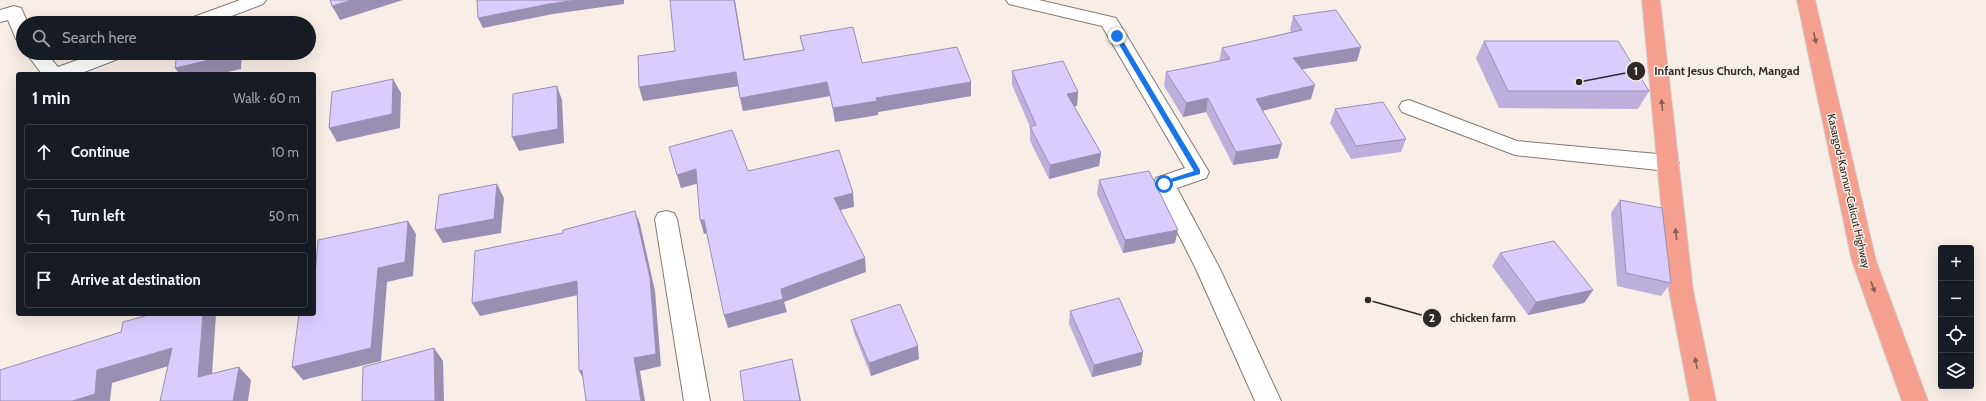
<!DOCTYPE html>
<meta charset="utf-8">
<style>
body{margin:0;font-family:Cabin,sans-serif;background:#20242c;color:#f1f3f6}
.controls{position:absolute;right:12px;bottom:12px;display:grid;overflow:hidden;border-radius:4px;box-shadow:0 4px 16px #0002}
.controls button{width:36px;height:36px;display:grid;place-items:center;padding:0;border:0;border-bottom:1px solid #363941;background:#171b24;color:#f1f3f6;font:20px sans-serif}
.stop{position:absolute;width:12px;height:12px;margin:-9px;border:3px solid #1a73e8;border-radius:50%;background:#fff}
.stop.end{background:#1a73e8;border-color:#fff;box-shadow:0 1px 4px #0008}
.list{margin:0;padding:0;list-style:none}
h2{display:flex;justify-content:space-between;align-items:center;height:52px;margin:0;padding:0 16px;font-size:17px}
h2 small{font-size:13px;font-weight:400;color:#9ea1a6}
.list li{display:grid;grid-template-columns:26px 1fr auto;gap:12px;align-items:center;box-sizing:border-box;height:56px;margin:0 8px 8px;padding:0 8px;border:1px solid #363941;border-radius:4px}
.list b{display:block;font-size:15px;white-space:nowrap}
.list em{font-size:13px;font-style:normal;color:#9ea1a6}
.icon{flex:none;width:22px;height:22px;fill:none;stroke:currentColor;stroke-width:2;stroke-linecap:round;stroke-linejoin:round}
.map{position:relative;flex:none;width:1986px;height:401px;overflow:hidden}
.search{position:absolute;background:#171b24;box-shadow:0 4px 16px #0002;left:16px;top:16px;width:300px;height:44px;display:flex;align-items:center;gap:10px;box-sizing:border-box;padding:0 14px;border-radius:22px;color:#9ea1a6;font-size:15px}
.panel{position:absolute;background:#171b24;box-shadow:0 4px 16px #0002;left:16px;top:72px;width:300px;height:244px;border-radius:4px}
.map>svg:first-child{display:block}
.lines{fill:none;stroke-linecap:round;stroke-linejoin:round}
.minor-casing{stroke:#837974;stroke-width:2}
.highway-casing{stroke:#d1d0d0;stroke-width:2}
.minor{fill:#fff;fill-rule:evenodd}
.highway{fill:#f5a08f;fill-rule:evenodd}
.wall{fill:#bcafdb}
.shaded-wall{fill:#998fb2}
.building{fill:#dbccff;stroke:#998fb2}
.oneway{fill:#885f56}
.route{fill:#1a73e8}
.labels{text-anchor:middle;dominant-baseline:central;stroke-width:3;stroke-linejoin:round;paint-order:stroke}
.street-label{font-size:11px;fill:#2e2a28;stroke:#f8eee7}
.leader{fill:none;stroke:#2e2a28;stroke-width:1.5}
.callout-dot{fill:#2e2a28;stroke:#f8eee7;stroke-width:1.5}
.mark-label{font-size:12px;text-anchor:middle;font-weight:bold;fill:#fff}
.callout-label{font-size:12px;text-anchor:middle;font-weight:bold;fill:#2e2a28;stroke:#f8eee7;stroke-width:3;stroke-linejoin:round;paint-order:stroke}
</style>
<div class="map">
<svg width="1986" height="401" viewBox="0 0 1986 401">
<rect width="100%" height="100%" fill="#f8eee7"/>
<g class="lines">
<defs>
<g id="minor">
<polygon points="240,0 266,0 263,4 213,23 186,23 188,19"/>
<polygon points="1006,0 1039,0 1116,18 1209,172 1206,178 1177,188 1220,269 1281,401 1255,401 1196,269 1153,184 1156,178 1185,168 1102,26 1009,4"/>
<polygon points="14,6 21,8 28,23 23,23 23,41 16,39 8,20 0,22 0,10"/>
<polygon points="26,53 46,53 58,67 97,53 126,53 123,57 79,74 42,74"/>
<polygon points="1409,100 1517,141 1668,155 1676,158 1679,163 1676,168 1668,171 1515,155 1402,112 1399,107 1402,102"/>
<polygon points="666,211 674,213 677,219 710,401 684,401 655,219 658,213"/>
</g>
<g id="highway">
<polygon points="1642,0 1660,0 1693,290 1716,401 1690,401 1669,290"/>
<polygon points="1797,0 1815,0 1876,261 1928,401 1902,401 1852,261"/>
</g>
</defs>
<use href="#minor" class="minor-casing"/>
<use href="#highway" class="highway-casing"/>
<use href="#minor" class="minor"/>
<use href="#highway" class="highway"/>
</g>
<g class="wall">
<polygon points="1293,16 1357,61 1302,69 1311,99 1263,110 1278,158 1233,165 1206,112 1183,117 1164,86 1166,72 1219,62 1222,48 1291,32 1290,30"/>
<polygon points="800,36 862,63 971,82 971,96 878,112 878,115 835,122 830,96 743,111 738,86 643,101 675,51 745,59 803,50"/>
<polygon points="1484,41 1649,91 1638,109 1499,108 1476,58"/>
<polygon points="1012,71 1078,92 1077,106 1074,106 1101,153 1099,166 1049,179 1030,141 1030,127 1012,85"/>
<polygon points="1335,109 1406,139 1401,152 1351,159 1330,123"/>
<polygon points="1099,180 1175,243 1123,253 1097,194"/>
<polygon points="1620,200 1671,283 1661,296 1617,286 1611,213"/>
<polygon points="1500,253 1593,290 1584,303 1528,315 1492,266"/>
<polygon points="1070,311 1143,352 1141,365 1092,377 1069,324"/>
<polygon points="851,320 919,359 871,376 854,333"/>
</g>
<g class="shaded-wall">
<polygon points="352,0 403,0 340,20 332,6"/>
<polygon points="576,0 624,0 624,4 553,14 483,28 478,18 549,4"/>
<polygon points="734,0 735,0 747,73 744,60"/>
<polygon points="1361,47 1357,61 1289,71 1293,58"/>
<polygon points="232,53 242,53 241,69 219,74 179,74 175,68"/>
<polygon points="736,72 739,86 643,101 639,87"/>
<polygon points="393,79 401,93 400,128 337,142 329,128"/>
<polygon points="827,82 830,96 743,111 740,98"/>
<polygon points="971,82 971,96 878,112 878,115 835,122 833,108 876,98"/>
<polygon points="1315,85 1311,99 1253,113 1256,99"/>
<polygon points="557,86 562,100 564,143 519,151 512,137"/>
<polygon points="1078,92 1077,106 1066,108 1067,94"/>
<polygon points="1208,98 1206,112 1183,117 1186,103"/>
<polygon points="1282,144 1278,158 1233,165 1236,152"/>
<polygon points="1101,153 1099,166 1049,179 1050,165"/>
<polygon points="696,169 700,183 681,188 677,175"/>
<polygon points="497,184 504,198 501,233 443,243 435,230"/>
<polygon points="853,193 854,207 836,211 834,198"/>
<polygon points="635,211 640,224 655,291 661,366 640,371 645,401 641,401 634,358"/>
<polygon points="700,220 704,220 708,233 704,234"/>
<polygon points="408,221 416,234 413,276 387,282 381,361 303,380 292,367 378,268"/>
<polygon points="1178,230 1175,243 1123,253 1125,240"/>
<polygon points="865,258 866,272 784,302 787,312 728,328 724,315 781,289"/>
<polygon points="577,281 583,294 480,316 472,303"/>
<polygon points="1593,290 1584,303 1528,315 1536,302"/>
<polygon points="203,314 216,314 211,390 198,377"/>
<polygon points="918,346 919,359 871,376 869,363"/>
<polygon points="172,348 185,361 112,383 110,401 72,401 97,370"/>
<polygon points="434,348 443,361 444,401 435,401"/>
<polygon points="1143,352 1141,365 1092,377 1094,365"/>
<polygon points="792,359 795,372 801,401 800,401"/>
<polygon points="239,367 251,380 248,401 233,401"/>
<polygon points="582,370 586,383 579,371"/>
</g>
<g class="building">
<polygon points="330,0 352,0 332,6"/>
<polygon points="477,0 576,0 549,4 478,18"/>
<polygon points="670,0 734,0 744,60 804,50 800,36 853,27 862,63 957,47 971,82 876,98 877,101 833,108 827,82 740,98 736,72 639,87 638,56 675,51"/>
<polygon points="1336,10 1361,47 1293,58 1315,85 1256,99 1282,144 1236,152 1208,98 1186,103 1166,72 1230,59 1222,48 1302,30 1293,16"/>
<polygon points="1484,41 1618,41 1649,91 1508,91"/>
<polygon points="177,53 232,53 231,55 175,68"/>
<polygon points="1063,61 1078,92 1067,94 1101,153 1050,165 1030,127 1036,125 1012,71"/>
<polygon points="393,79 392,114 329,128 332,92"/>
<polygon points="557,86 558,129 512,137 513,94"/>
<polygon points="1383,102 1406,139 1356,146 1335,109"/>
<polygon points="732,130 748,171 839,150 853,193 834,198 865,258 781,289 783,299 724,315 704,220 700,220 696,169 677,175 669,147"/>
<polygon points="1149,171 1178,230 1125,240 1099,180"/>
<polygon points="497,184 494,219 435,230 439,195"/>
<polygon points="1620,200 1662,208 1671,283 1626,273"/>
<polygon points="635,211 650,278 656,354 634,358 641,401 586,401 582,370 579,371 577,281 472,303 475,251 563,233 563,230"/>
<polygon points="408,221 405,262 378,268 371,348 292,367 299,314 314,314 314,288 318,240"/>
<polygon points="1554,241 1593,290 1536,302 1500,253"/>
<polygon points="1119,298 1143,352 1094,365 1070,311"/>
<polygon points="900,304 918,346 869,363 851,320"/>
<polygon points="152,314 203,314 198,377 239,367 233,401 160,401 172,348 97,370 95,394 72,401 0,401 0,370 121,332 123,322"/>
<polygon points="434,348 435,401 362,401 363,367"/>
<polygon points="792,359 800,401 744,401 740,371"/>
</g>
<defs><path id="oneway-solid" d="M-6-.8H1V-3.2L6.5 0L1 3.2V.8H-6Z"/></defs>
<g class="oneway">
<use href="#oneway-solid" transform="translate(1815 38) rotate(78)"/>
<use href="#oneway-solid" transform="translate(1662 105) rotate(-96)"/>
<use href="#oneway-solid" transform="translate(1676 234) rotate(-96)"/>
<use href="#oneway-solid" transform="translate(1873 287) rotate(70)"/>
<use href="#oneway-solid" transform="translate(1696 363) rotate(-101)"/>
</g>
<polygon class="route" points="1117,34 1120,36 1200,170 1200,174 1161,185 1161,182 1194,171 1114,36"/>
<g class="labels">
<g class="street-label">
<text transform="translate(1849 191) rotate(77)">Kasargod-Kannur-Calicut Highway</text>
</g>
</g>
<path class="leader" d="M1579 82L1636 71M1368 300L1432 318"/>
<g class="callout-dot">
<circle cx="1579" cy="82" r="4"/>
<circle cx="1368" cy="300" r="4"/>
<circle cx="1636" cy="71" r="10"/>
<circle cx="1432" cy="318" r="10"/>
</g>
<g class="mark-label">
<text x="1636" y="75">1</text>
<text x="1432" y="322">2</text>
</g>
<g class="callout-label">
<text x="1727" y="75">Infant Jesus Church, Mangad</text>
<text x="1483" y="322">chicken farm</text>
</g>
</svg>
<div class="controls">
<button>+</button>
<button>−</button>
<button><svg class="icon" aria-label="locate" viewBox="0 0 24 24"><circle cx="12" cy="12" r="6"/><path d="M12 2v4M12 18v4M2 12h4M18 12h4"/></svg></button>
<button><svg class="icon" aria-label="layers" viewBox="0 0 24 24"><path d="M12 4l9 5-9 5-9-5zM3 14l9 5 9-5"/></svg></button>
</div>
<div class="stop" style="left:1164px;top:184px"></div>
<div class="stop end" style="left:1117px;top:36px"></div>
<div class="search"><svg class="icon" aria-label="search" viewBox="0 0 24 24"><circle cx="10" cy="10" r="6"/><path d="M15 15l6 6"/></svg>Search here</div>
<section class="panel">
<h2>1 min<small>Walk · 60 m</small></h2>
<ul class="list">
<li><svg class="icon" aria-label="ahead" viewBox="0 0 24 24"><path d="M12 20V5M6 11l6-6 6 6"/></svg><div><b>Continue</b></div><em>10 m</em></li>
<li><svg class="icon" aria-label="left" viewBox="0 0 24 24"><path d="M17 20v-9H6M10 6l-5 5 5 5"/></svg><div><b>Turn left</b></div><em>50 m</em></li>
<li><svg class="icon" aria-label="arrive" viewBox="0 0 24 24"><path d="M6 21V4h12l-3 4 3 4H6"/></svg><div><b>Arrive at destination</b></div></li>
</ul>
</section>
</div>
